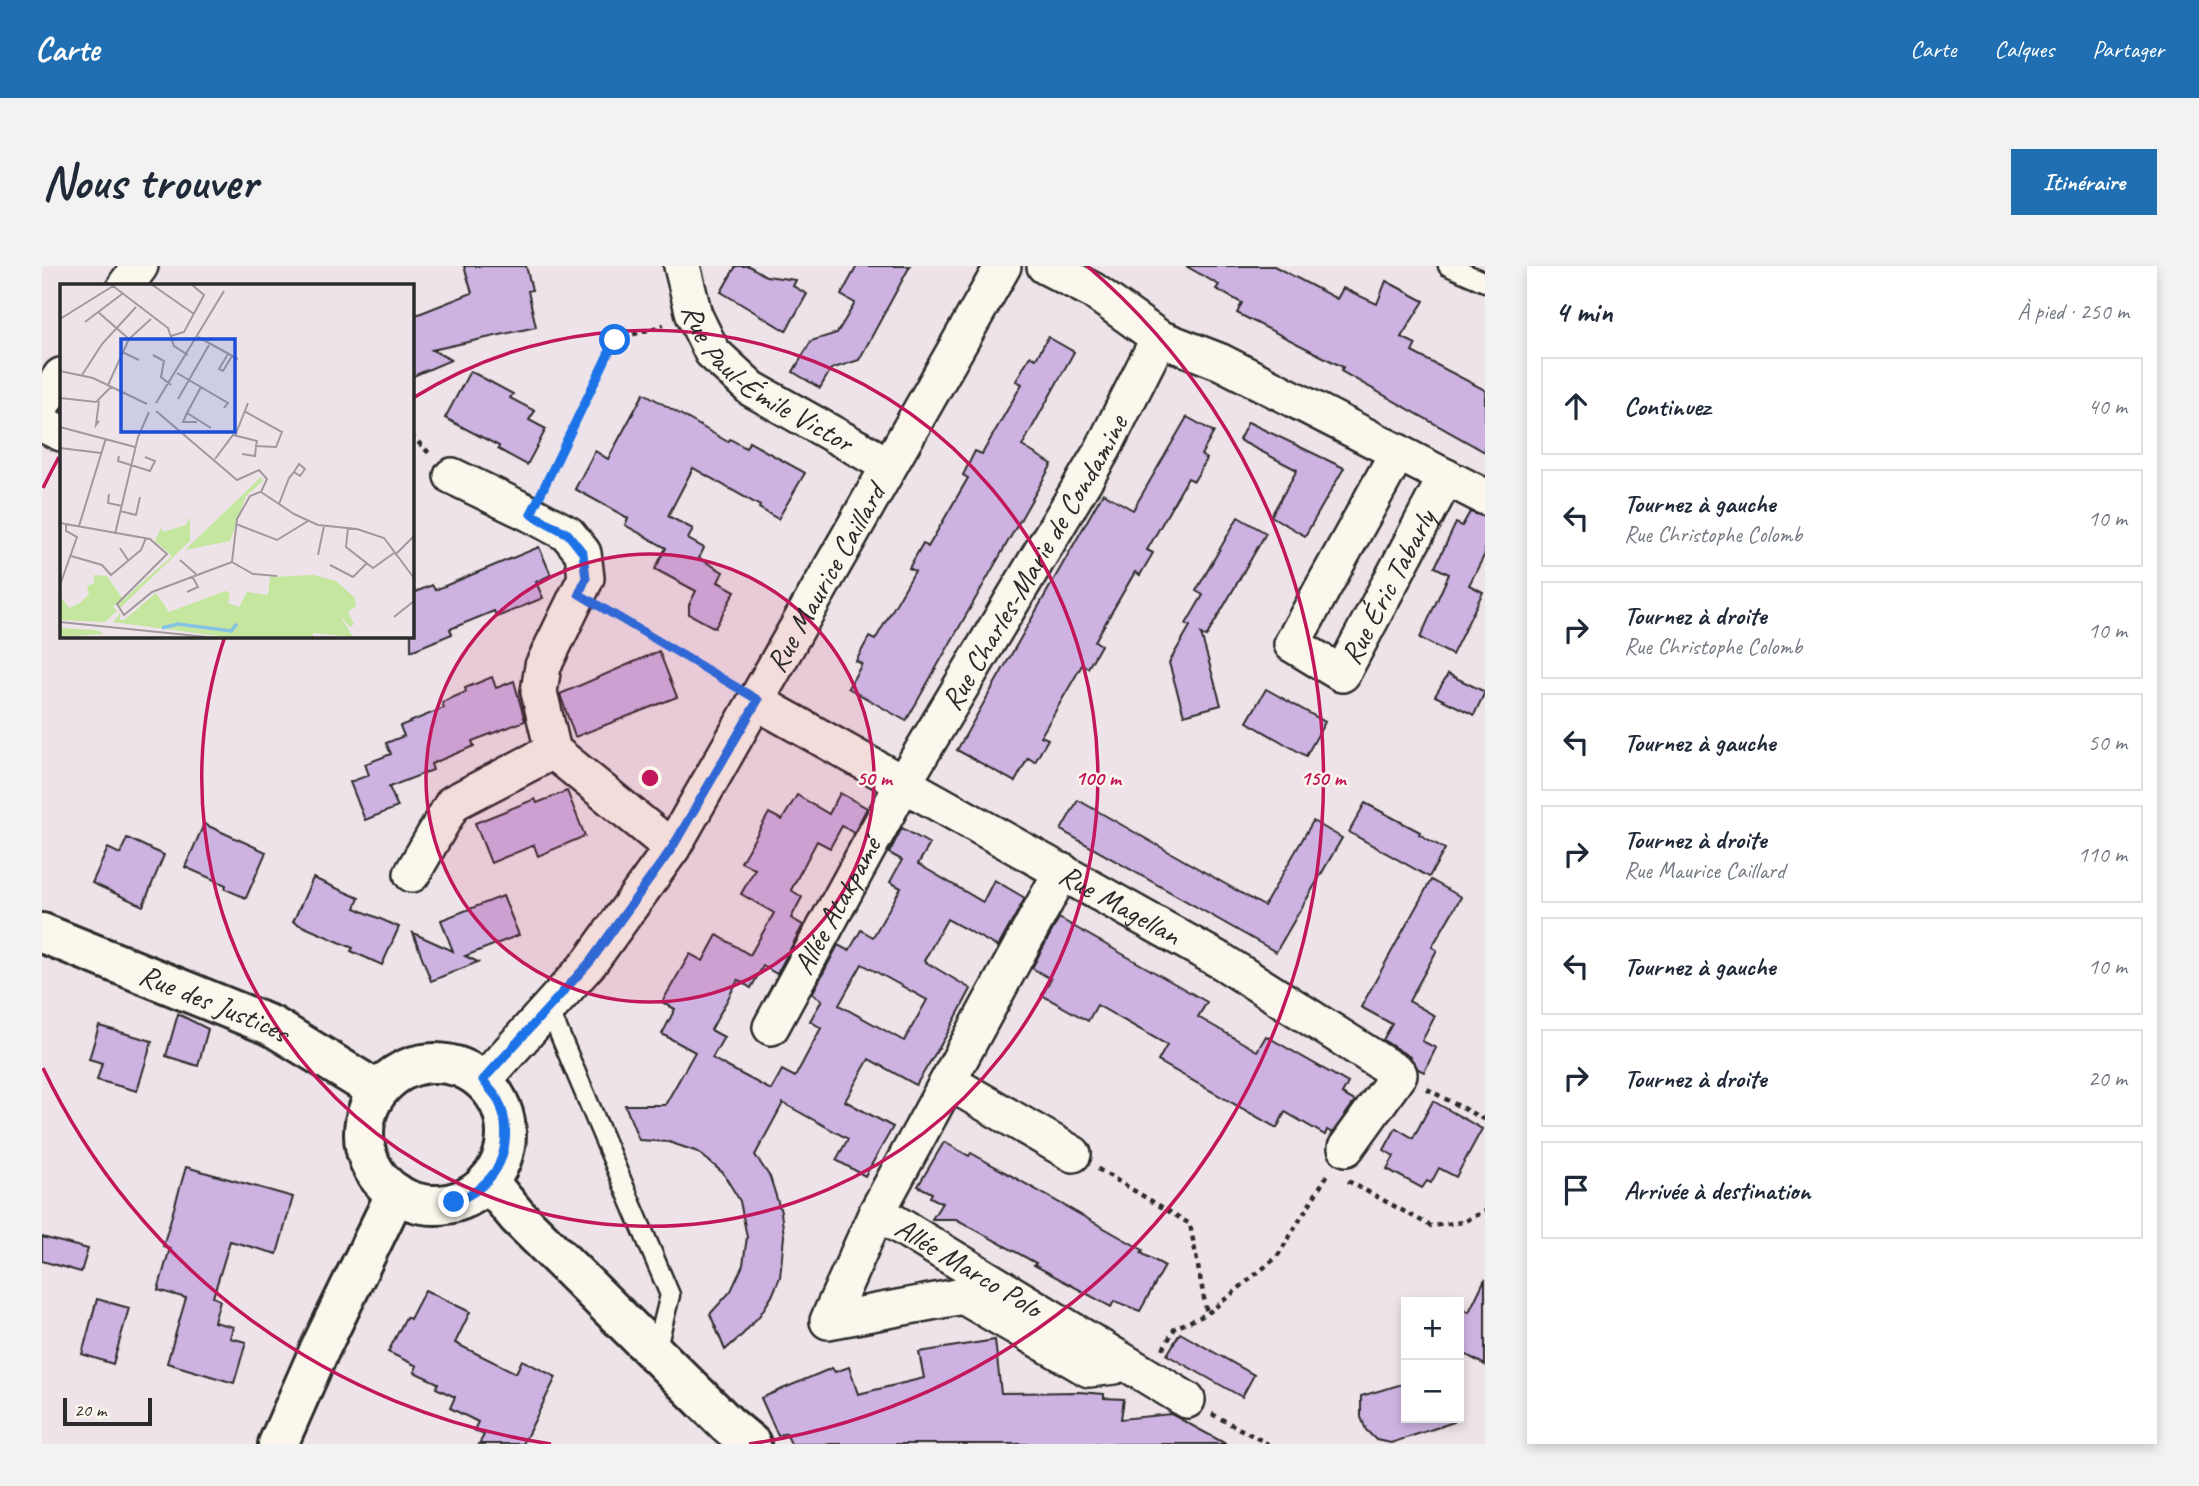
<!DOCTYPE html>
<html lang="fr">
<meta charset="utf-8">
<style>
body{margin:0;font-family:Caveat,sans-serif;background:#f2f2f3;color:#1f2937}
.controls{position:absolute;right:21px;bottom:21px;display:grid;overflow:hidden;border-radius:0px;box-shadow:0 4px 10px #0003}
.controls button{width:63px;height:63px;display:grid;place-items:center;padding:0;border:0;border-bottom:2px solid #e0e1e3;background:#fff;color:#1f2937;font:35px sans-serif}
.scale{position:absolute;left:21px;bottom:18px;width:89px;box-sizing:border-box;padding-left:7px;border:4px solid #2b2b2b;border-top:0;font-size:19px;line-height:24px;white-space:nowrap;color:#2b2b2b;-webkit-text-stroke:5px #fbf7ec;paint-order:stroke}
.stop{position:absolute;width:21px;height:21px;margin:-16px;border:5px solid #1a73e8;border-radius:50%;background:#fff}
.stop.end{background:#1a73e8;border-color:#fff;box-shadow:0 2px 7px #0008}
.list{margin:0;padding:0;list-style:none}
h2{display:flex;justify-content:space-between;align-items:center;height:91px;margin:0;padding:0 28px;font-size:30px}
h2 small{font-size:23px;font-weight:400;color:#747a83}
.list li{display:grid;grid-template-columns:46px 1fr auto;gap:21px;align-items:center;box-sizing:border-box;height:98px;margin:0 14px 14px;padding:0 14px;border:2px solid #e0e1e3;border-radius:0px}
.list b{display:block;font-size:26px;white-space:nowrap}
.list p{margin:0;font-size:23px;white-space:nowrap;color:#747a83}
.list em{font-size:23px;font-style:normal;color:#747a83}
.icon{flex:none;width:38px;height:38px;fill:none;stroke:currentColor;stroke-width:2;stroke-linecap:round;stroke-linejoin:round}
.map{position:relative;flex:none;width:1443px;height:1178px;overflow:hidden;border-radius:0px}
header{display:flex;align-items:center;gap:42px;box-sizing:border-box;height:98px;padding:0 35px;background:#1f6fb2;color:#fff}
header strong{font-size:33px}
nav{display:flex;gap:38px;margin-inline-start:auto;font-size:24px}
.intro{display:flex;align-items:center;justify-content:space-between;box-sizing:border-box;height:168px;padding:0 42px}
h1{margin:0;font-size:49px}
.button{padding:18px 32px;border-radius:0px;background:#1f6fb2;color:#fff;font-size:24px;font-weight:700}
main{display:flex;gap:42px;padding:0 42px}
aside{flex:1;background:#fff;border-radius:0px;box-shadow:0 4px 10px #0003}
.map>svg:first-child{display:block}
.building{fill:#ceb3e2;stroke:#2b2b2b;stroke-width:2;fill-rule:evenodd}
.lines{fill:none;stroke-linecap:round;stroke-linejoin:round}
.lane-casing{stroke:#2b2b2b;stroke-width:23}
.street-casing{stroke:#2b2b2b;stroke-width:40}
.secondary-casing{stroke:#2b2b2b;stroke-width:44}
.path{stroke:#2b2b2b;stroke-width:4.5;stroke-dasharray:5 5;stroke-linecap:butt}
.lane{stroke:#fbf7ec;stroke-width:18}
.street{stroke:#fbf7ec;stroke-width:35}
.secondary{stroke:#fbf7ec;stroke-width:38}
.route{stroke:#1a73e8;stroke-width:9}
.ring{fill:none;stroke:#c2185b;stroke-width:3.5}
.labels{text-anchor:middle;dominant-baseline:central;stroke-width:5;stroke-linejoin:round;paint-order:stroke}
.street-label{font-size:30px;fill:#2b2b2b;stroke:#fbf7ec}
.inset-river{fill:none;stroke:#84c3e4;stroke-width:3.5}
.inset-road{fill:none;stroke:#a0999d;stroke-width:2}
.view{fill:#1d4ed8;fill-opacity:0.15;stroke:#1d4ed8;stroke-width:3.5}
.inset-edge{fill:none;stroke:#2b2b2b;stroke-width:3.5}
.centre{fill:#c2185b;stroke:#fbf7ec;stroke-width:3.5}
.ring-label{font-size:21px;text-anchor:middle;font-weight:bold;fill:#c2185b;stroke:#fbf7ec;stroke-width:5;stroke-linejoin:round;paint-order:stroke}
</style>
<header>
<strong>Carte</strong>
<nav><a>Carte</a><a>Calques</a><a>Partager</a></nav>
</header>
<div class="intro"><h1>Nous trouver</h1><a class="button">Itinéraire</a></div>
<main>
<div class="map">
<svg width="1443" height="1178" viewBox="0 0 1443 1178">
<rect width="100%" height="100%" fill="#eee3e9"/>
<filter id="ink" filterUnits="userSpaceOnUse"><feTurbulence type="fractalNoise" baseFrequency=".0143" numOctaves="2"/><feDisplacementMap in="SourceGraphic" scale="14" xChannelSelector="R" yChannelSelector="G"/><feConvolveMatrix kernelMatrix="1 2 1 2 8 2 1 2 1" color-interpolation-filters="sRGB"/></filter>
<g filter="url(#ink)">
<g class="building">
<polygon points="422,0 484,0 490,24 486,25 494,61 390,84 409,94 369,111 369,51 430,27"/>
<polygon points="694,0 707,0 724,10 754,14 751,20 765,28 744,65 679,26"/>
<polygon points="815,0 868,0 817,94 789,103 778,122 751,106 769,75 795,67 813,37 799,29"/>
<polygon points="1144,0 1232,0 1295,33 1301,22 1335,38 1344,15 1382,35 1359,71 1374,78 1370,86 1443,124 1443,186 1299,105 1301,101 1195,47 1200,37 1174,23 1177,19"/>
<polygon points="1006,71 1032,86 980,180 1010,198 864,455 806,422 820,398 814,395 827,371 833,374 873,305 867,302 881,277 886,281 926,212 921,209 933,185 940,188 980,118 974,115 981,102 988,90 994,93"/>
<polygon points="428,105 471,128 468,132 493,145 487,154 504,163 485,199 456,183 457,180 403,152"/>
<polygon points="602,127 686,176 688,173 704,182 707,176 763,207 736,253 717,242 718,240 651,202 626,250 651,263 646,273 662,282 657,292 681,306 676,316 693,325 673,362 647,348 647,339 654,325 613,303 624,282 583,259 586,252 533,223 553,185 566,193"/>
<polygon points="1145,151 1172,166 1159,189 1165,193 1152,215 1146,212 1105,284 1111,287 1098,309 1093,306 1053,375 1059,379 1046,402 1040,399 999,470 1006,473 993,496 986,492 973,516 915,484 1061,227 1091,244"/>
<polygon points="1206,156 1302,202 1263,270 1229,250 1255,204 1197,174"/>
<polygon points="1428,246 1443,251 1443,288 1427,319 1441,326 1410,389 1378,372 1407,308 1393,301 1414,257 1420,260"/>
<polygon points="1196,251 1224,267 1164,371 1159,368 1179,439 1142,449 1127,397 1148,360 1144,358 1161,329 1154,325"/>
<polygon points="497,281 509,309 494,316 501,332 455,351 452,345 408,363 410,368 369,385 369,328 390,319 393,324"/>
<polygon points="617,385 635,431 533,471 518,428"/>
<polygon points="1406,408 1443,426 1432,449 1393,430"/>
<polygon points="450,411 454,422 472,415 483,455 430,475 432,480 389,498 391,504 347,521 356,541 323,554 308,516 327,509 323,498 349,488 344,477 362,470 358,460 402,442 400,436 424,426 423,422"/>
<polygon points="1224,423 1283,456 1264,490 1205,456"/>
<polygon points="525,525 543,570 496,590 492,579 449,597 433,557 493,533 495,537"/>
<path d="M798,527L825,542L812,567L800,560L788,582L775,575L749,624L760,631L749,652L761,659L735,708L721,700L709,722L696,714L669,764L682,771L670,792L684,800L729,824L740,804L753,811L779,762L768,755L780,734L770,728L796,679L807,685L819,664L831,671L859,622L848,616L860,594L847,587L860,562L888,578L876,598L941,636L952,614L983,632L956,681L905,653L882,695L929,723L904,770L874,819L827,793L803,835L851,861L823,910L794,894L806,873L741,837L713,889L728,911L739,946L742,970L738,1011L730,1030L718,1049L701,1068L683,1084L668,1048L689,1025L701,999L705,971L698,935L681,907L656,886L627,876L597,874L583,839H623L653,786L620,768L633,743L620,736L648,688L661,695L675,669L708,689L732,647L699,628L713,603L699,596L727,547L740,554L755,529L787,548ZM820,698L885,734L862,775L797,739Z"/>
<polygon points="1036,534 1222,640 1271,555 1300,572 1234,686 1019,564"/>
<polygon points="1323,537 1378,566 1377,568 1403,583 1387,611 1307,566"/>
<polygon points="162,558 224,586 204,632 183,623 184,619 143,601"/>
<polygon points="85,572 122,589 101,640 50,617 66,582 78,588"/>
<polygon points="271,612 317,632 313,642 357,661 340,699 309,685 311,682 251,656"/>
<polygon points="1389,614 1419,631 1390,681 1395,684 1367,735 1393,750 1380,775 1394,782 1382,806 1376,803 1368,791 1341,774 1350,758 1319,741"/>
<polygon points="461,630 477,669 423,690 436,696 389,715 371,667 411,685 399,654"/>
<polygon points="1017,652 1165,736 1156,751 1215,785 1224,770 1306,817 1300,828 1313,835 1290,867 1285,864 1283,869 1243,846 1235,862 1116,795 1125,779 1055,739 1046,755 1000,729 1009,713 990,702"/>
<polygon points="136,748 166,763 156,800 124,790"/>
<polygon points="57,760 110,775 95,825 55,814 60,797 47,793"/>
<polygon points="1391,835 1440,863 1414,911 1397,902 1389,917 1385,915 1380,922 1345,903 1352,890 1342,884 1354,862 1371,872"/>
<polygon points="902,876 927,890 929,887 1101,984 1099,987 1123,1000 1098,1045 1072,1035 1069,1041 992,999 994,997 992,996 914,953 890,953 900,937 888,931 890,927 876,920"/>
<polygon points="144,901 251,931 235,988 188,975 171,1031 178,1034 172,1056 191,1061 188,1072 204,1076 192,1117 125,1097 144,1032 116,1024 128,982 121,980"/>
<polygon points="0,971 46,983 39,1006 0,995"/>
<polygon points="1443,1013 1443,1099 1417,1085 1417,1041 1427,1046"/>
<polygon points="383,1024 428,1046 413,1077 474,1107 480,1094 514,1111 481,1178 437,1178 442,1169 432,1164 436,1156 408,1142 413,1131 394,1122 396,1117 372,1106 375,1100 346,1086 364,1051 368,1053"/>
<polygon points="55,1033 87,1042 71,1098 40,1088"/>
<polygon points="1138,1067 1212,1109 1200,1131 1125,1089"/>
<polygon points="953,1074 959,1127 1037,1126 1062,1128 1062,1132 1082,1133 1079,1153 1129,1148 1184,1178 749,1178 744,1167 736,1170 719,1132 790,1102 793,1106 807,1101 816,1128 882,1112 877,1086"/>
<polygon points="1364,1117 1364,1152 1412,1152 1412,1156 1349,1177 1334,1174 1324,1164 1319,1151 1319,1130"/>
</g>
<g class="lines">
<defs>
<g id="lane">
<polyline points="1406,0 1443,16"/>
<polyline points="505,743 515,762 628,1029 614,1085"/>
</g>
<g id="street">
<path id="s1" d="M640,0L652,49L670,86L710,123L846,199"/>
<polyline points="1003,0 1050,24 1117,72 1179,96 1443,231"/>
<polyline points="84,19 98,0"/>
<polyline points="0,138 19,110"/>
<polyline points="0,158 19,167"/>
<path id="s2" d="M1356,186L1250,378L1300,408L1404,211"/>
<polyline points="410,210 489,248 526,268 541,287 544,312 501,400 497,426 511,485 630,582"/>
<path id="s3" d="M716,434L731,445L1181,696L1357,808L1304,882"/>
<path id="s4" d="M1020,605L835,946L1145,1134"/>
<polyline points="370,608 411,537 511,485"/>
<path id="s5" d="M729,761L862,516L1061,183L1117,72"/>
<path id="s6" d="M441,815L548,696L630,582L961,0"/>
<polyline points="907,816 1031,888"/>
<polyline points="835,946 786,1055 921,1030 1047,1103 1072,1100"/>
</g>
<g id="secondary">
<path id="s7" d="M0,667L230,760L336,825"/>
<circle cx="393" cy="868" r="71"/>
<polyline points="446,915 475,950 685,1158 709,1178"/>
<polyline points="236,1178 277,1085 354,927"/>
</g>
</defs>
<use href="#lane" class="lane-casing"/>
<use href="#street" class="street-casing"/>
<use href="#secondary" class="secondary-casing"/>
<g class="path">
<polyline points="369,169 387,187"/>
<polyline points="503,219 573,74 622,59"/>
<polyline points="563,343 688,418"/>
<polyline points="1385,823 1443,854"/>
<polyline points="1056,903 1148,958 1165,1048 1235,991 1286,908"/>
<polyline points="1306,915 1389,960 1421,956 1443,945"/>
<polyline points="1121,1083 1133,1062 1165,1048"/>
<polyline points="1170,1148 1226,1178"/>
</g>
<use href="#lane" class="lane"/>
<use href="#street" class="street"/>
<use href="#secondary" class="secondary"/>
</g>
</g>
<g class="lines" filter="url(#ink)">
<path class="route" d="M412,936C425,931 436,925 445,915C466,894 469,858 455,832C451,826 445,820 441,814L548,696L630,582L716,434L537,328L544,312L541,287L526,268L489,248L573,74"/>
</g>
<circle cx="608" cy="512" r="224" fill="#c2185b" fill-opacity=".12"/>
<g class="ring">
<circle cx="608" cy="512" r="224"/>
<path d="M371 132A448 448 0 1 1 183 370"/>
<path d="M509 1178A673 673 0 0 1 1 802M1 222A673 673 0 0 1 17 191M1045 0A673 673 0 0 1 707 1178"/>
</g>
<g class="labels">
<g class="street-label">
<text stroke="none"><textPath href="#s1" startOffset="150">Rue Paul-Émile Victor</textPath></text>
<text stroke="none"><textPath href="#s5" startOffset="534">Rue Charles-Marie de Condamine</textPath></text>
<text stroke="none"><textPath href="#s6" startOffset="611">Rue Maurice Caillard</textPath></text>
<text stroke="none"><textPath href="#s2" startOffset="376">Rue Éric Tabarly</textPath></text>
<text stroke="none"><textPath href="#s3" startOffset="416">Rue Magellan</textPath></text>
<text stroke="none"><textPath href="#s5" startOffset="138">Allée Atakpamé</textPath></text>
<text stroke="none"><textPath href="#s7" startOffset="186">Rue des Justices</textPath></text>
<text stroke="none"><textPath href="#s4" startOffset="495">Allée Marco Polo</textPath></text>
</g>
</g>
<g transform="translate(18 18)">
<rect width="354" height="354" fill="#eee3e9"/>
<path d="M201,193L203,197L186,212L170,257L125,266ZM130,233V257L59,325L58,320L112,272L95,257L101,244L103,248L126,241ZM34,291L47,292L62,314L53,323L57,327L45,338L0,336V312L9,324L20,319L29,310L27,302L34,299ZM254,291L276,297L295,314L296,322L288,328L294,340L290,343L279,330L293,353L253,349V353H165L53,338L60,329V336H64L96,309L109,328L165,307L170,309L168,319L179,323L187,308L208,311L210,293ZM0,344L37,346L44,350L0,353Z" fill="#c5e69e"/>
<path class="inset-river" d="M102,344L118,340L171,347L177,340"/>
<path class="inset-road" d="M91,0L134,30M53,2L108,44L114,62L128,71M38,28L69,55L48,101M0,35L53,2M25,38L62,10M111,52L124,48L144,11L131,0M138,53L178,75M69,55L91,35M60,67L79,76M168,70L159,85L163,87L172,72M93,71L104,77L101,93L111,101M0,87L33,94L87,120M117,89L168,119L164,124M22,91L42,60L76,23M141,103L127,129L151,144M0,114L36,118L51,103M118,115L149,61M96,119L164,7M96,127L177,196L199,186L207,195L201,208L234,230L258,241L297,245L324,254L354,294M127,129L123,138H137M39,137L36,141L39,117M0,143L75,163M175,152L188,119M0,164L41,169M182,170L195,172L196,162M59,172L58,177L90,187L95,177L85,173M155,175L173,151L197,157L196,162L216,163L222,148L184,127M49,210L48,219L62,222M219,220L229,194L234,188L239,180L245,185L240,192L234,188M60,227L76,231L80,213M0,239L90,255L107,270L57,320L64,331L92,308L172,278M176,240L217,256L248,237M19,242L46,154M288,244L286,263L313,284L334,269M55,250L78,153L89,128M64,270L60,264L68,276M258,271L264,242M335,271L354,252M11,272L42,281L51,291L81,266L86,254M120,276L136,290M172,278L177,235L190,212L200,208M172,278L193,290L217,292M270,281L293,293L307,279M0,301L17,253L6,247V241M127,308L138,303L132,292M334,333L354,317M0,338L147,353"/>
<path class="view" d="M61,55H175V148H61Z"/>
<rect width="354" height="354" class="inset-edge"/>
</g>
<circle cx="608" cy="512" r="10" class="centre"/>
<g class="ring-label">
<text x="832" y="519">50 m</text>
<text x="1056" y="519">100 m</text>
<text x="1281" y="519">150 m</text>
</g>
</svg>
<div class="controls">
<button>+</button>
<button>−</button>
</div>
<div class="scale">20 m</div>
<div class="stop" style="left:573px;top:74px"></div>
<div class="stop end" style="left:412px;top:936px"></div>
</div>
<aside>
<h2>4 min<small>À pied · 250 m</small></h2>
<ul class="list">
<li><svg class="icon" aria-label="ahead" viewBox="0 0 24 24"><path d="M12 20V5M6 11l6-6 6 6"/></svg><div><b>Continuez</b></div><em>40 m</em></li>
<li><svg class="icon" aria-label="left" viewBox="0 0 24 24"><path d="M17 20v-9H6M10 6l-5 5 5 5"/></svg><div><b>Tournez à gauche</b><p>Rue Christophe Colomb</p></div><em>10 m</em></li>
<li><svg class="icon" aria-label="right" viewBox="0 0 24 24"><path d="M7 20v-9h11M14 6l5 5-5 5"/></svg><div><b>Tournez à droite</b><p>Rue Christophe Colomb</p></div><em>10 m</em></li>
<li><svg class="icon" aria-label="left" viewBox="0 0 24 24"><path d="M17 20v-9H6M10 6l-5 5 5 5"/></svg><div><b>Tournez à gauche</b></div><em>50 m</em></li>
<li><svg class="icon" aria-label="right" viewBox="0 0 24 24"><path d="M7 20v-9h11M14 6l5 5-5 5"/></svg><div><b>Tournez à droite</b><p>Rue Maurice Caillard</p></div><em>110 m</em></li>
<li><svg class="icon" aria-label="left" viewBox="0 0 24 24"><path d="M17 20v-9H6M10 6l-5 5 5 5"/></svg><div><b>Tournez à gauche</b></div><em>10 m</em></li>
<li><svg class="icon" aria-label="right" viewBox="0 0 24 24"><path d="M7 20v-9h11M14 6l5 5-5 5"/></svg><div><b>Tournez à droite</b></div><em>20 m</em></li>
<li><svg class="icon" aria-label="arrive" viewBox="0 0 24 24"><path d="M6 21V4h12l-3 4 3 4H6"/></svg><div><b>Arrivée à destination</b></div></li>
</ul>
</aside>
</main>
